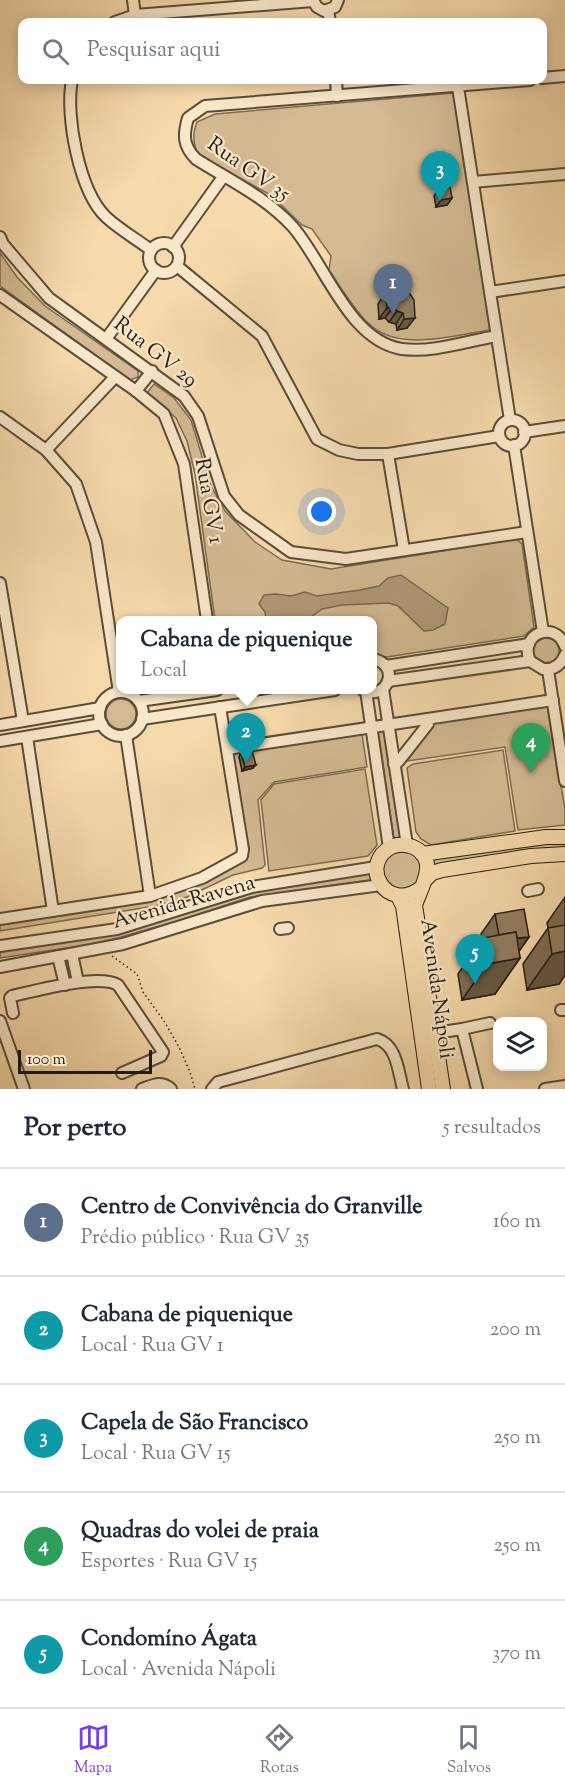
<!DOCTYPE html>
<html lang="pt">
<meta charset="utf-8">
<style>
body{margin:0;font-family:"Sorts Mill Goudy",serif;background:#f2f2f3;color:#1f2937}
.controls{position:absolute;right:18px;bottom:18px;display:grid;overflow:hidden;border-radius:12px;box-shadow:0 3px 15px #0003}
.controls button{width:54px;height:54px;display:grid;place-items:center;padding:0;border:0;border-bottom:2px solid #e0e1e3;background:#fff;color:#1f2937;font:30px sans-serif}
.scale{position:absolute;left:18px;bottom:15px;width:134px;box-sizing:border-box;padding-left:6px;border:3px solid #261c13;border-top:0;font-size:16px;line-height:21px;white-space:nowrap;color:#261c13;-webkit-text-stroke:4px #f9e7c9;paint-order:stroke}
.you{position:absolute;left:322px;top:512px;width:21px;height:21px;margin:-15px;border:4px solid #fff;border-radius:50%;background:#1a73e8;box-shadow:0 0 0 9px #1a73e833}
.badge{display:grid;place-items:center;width:39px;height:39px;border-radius:50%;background:#7c3aed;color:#fff;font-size:20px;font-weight:700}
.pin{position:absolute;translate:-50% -50px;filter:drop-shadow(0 2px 3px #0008)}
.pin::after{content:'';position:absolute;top:32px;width:21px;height:18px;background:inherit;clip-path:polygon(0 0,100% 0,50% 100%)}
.popup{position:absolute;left:116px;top:616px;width:261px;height:78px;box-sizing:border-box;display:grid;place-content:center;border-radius:12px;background:#fff;filter:drop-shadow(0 2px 4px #0005);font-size:20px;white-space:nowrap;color:#747a83}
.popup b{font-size:22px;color:#1f2937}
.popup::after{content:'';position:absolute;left:50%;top:100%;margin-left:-12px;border:12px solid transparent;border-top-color:#fff}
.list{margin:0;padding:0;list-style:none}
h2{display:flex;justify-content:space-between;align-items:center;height:78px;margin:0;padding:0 24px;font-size:26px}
h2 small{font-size:20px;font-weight:400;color:#747a83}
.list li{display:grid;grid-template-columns:39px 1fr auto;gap:18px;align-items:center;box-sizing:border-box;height:108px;padding:0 24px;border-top:2px solid #e0e1e3}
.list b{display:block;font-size:22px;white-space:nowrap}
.list p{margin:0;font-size:20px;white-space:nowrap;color:#747a83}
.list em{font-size:20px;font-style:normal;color:#747a83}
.icon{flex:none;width:33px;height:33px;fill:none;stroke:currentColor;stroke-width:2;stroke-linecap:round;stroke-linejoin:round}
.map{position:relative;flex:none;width:565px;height:1089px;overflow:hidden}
.search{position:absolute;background:#fff;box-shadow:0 3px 15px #0003;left:18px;right:18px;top:18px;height:66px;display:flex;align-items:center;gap:15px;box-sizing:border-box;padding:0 21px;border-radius:12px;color:#747a83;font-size:22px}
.sheet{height:618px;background:#fff}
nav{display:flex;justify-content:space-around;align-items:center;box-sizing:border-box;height:84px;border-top:2px solid #e0e1e3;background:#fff;font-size:16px;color:#747a83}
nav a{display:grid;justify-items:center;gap:3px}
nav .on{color:#7c3aed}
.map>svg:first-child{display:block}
.green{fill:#d3ba92;stroke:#7c6b52;stroke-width:1.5}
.water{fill:#af9978;stroke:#786750;stroke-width:1.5}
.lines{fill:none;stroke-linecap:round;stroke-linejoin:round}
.minor-casing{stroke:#5a4c39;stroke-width:14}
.major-casing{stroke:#261c13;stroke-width:16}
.path{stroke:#261c13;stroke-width:1.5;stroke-dasharray:1.5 3;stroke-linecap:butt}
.minor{stroke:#f9e7c9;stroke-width:10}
.major{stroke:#f6daac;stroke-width:14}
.wall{fill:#7e6d55;stroke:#261c13;stroke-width:1.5}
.shaded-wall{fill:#665945;stroke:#261c13;stroke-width:1.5}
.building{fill:#927f63;stroke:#261c13;stroke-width:1.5}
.labels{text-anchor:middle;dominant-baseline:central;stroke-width:4.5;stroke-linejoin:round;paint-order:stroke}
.street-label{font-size:21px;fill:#261c13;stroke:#f9e7c9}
</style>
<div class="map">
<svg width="565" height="1089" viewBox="0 0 565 1089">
<rect width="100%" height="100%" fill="#f6daac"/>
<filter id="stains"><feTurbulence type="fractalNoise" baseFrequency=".00333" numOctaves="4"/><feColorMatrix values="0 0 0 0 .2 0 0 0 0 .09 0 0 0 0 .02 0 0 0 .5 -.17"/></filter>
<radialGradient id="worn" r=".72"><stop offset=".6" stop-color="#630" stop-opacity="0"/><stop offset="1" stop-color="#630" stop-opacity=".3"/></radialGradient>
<g class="green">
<path d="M453,93L490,330C453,335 398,353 368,323C355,311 340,286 329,270L331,256L312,229L302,225L271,195L199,156C193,144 192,135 197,122L215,114Z"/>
<polygon points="0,253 17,277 45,306 138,371 138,377 130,380 0,286"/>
<polygon points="154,384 174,398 191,420 211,486 225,511 255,542 282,560 331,569 516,539 522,544 534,627 524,636 387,657 372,655 372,620 215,620 195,474 187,441 176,418 147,393"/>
<circle cx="546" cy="651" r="13"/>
<circle cx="121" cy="714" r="15"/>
<polygon points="547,704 565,809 565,825 518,830 505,747 407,761 436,720"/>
<polygon points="378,730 384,731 401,838 394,840"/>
<polygon points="362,734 367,767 274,782 258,800 265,865 262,868 233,875 187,897 161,905 0,931 0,923 203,881 234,867 241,861 232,754"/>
<polygon points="503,750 515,831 431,845 421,839 416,832 407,768 413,764"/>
<polygon points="365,769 377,845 368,856 269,871 261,800 274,784"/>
<polygon points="565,840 565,851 431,870 428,857"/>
<circle cx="402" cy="870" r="20"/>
<polygon points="368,872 371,875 370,880 250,897 177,921 121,937 93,944 0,958 0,952 92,938 234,895"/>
</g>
<polygon class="water" points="401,575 448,608 445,624 433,630 424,631 398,606 389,603 342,605 322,609 307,620 266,620 265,612 259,604 264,595 276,594 291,596 305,592 317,596 360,590 379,586 388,578"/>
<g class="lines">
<defs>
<g id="minor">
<polyline points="133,0 135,15"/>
<polyline points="313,0 317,7 324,11 335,7 338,0"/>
<polyline points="328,10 330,22"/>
<polyline points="115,22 135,15 313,1"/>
<polyline points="542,78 565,76"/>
<path d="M72,80C65,115 79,191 106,217C119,229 136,239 151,250"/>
<polyline points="336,80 337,96"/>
<polyline points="458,87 510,420"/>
<polyline points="473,182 565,174"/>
<polyline points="0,237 3,244 49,298 184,396 198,416 224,496 239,515 291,552 346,559 527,532"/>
<circle cx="164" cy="258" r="15"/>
<polyline points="173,247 223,177"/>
<polyline points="177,266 262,336 317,439 339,450 358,454 388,454 499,436"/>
<polyline points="490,292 565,281"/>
<polyline points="0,295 136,391 164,414 184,464 207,620"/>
<path d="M497,336C467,341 433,353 402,349C349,341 325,264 293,227C266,197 229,180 196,159C183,146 183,135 188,118L205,106L530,80"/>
<polyline points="106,339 156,270"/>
<polyline points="136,391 152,371"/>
<polyline points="0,417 46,450 76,484 96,542 119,692"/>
<circle cx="512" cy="433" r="13"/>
<polyline points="524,432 565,426"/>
<polyline points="514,445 543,632"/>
<polyline points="46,450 115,377"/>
<polyline points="388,454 404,550"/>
<polyline points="0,583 23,721"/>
<path d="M565,646C555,619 518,634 530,661L543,669C554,670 561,665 565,655"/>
<polyline points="386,666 529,644"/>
<polyline points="548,670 565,781"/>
<polyline points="388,681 530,661"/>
<polyline points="383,689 407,845"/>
<path d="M363,690C389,702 401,663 372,659"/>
<polyline points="366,691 389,848"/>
<circle cx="121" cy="714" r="22"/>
<polyline points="139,701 217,690"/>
<polyline points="142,719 335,690"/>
<polyline points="0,725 100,708"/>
<polyline points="126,735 150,896"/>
<polyline points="27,737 53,911"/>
<polyline points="0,741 102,724"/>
<polyline points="227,749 553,700"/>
<polyline points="394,764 398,762 428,724 428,719"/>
<polyline points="528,891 538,889"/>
<polyline points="0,919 150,896 202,878 242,856 243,849 220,707"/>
<polyline points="280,929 288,928"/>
<polyline points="0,946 117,929 252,887 376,867"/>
<polyline points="72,954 78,982"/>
<polyline points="58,956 65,985"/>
<polyline points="0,967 123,944 262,901 381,885"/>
<polyline points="561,1010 565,1010"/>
<path d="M13,1013L10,998L12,996C35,991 99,973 118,985L163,1052L161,1056L122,1073"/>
<polyline points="0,1021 24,1089"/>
<polyline points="435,1033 462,1029"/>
<path d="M142,1089C153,1085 162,1080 171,1089"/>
<path d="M212,1089L218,1082L377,1039C397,1045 398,1071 403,1089"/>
<polyline points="477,1089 462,1029 490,1023"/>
<polyline points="545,1089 565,1086"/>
</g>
<g id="major">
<polyline points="422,854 546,837 565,837"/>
<polyline points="426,879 432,873 442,870 531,856 565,854"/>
<path d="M421,888C387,914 358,865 391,847C398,844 406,844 413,847C440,859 421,887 415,905L443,1089"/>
<polyline points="398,896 403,906 429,1089"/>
</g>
</defs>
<use href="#minor" class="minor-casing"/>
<use href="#major" class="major-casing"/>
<polyline class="path" points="112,956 137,974 143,992 164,1021 179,1047 190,1072 195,1089"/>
<use href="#minor" class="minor"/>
<use href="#major" class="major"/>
</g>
<g class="wall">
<polygon points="439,189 452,198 447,205 436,207 434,196"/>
<polygon points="408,291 407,328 397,330 396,324 389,322 385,318 379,319 378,304 385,293"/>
<polygon points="241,753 253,768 242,771 239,757"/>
<polygon points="565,897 565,975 559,984 527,990 523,964 548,928 547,923"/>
<polygon points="495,914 529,937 519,951 520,958 495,994 462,1000 458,974 482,940 481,934"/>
</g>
<g class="shaded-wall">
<polygon points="452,198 447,205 436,207 441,200"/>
<polygon points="393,307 385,318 379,319 387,308"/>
<polygon points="397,311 403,313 396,324 389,322"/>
<polygon points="415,318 407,328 397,330 404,319"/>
<polygon points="256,765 253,768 242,771 245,767"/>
<polygon points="529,937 515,957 500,941"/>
<polygon points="565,951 565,975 559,984 527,990 552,954"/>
<polygon points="520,958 495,994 462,1000 487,964"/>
</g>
<g class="building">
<polygon points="450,187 452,198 441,200 439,189"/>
<polygon points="408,291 414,300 415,318 404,319 403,313 397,311 393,307 387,308 385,293"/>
<polygon points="252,751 256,765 245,767 241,753"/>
<polygon points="524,909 529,937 517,938 516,932 499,935 495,914"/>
<polygon points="565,925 565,951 552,954 548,928"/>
<polygon points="516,932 520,958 487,964 483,938"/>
</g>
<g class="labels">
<g class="street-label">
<text transform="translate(248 170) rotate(35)">Rua GV 35</text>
<text transform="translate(155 353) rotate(38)">Rua GV 29</text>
<text transform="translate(208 501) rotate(80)">Rua GV 1</text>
<text transform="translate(184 903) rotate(-16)">Avenida Ravena</text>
<text transform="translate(436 989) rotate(82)">Avenida Nápoli</text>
</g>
</g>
<rect width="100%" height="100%" filter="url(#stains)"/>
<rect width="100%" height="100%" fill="url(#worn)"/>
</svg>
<div class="controls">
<button><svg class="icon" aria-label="layers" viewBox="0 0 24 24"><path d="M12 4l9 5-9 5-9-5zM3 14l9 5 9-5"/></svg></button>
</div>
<div class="scale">100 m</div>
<div class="you"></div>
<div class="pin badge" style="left:393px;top:314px;background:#5c6f8a">1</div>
<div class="pin badge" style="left:246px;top:763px;background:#0f9aa8">2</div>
<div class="popup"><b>Cabana de piquenique</b>Local</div>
<div class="pin badge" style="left:440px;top:201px;background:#0f9aa8">3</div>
<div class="pin badge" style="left:531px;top:773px;background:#2e9e5b">4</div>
<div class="pin badge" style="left:475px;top:984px;background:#0f9aa8">5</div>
<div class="search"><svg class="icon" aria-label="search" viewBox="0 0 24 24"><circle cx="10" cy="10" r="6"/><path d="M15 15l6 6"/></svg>Pesquisar aqui</div>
</div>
<section class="sheet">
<h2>Por perto<small>5 resultados</small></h2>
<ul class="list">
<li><span class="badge" style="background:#5c6f8a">1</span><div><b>Centro de Convivência do Granville</b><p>Prédio público · Rua GV 35</p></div><em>160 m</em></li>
<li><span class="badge" style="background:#0f9aa8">2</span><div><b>Cabana de piquenique</b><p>Local · Rua GV 1</p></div><em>200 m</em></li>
<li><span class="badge" style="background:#0f9aa8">3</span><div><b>Capela de São Francisco</b><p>Local · Rua GV 15</p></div><em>250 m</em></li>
<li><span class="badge" style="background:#2e9e5b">4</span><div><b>Quadras do volei de praia</b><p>Esportes · Rua GV 15</p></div><em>250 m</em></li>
<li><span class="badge" style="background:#0f9aa8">5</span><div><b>Condomíno Ágata</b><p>Local · Avenida Nápoli</p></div><em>370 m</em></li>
</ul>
</section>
<nav>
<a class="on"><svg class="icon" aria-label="map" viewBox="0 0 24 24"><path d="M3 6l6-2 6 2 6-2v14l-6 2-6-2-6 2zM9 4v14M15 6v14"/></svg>Mapa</a>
<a><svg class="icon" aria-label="directions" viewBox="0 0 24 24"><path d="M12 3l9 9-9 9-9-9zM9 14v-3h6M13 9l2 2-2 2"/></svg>Rotas</a>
<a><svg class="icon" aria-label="saved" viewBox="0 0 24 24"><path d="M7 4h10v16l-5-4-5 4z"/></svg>Salvos</a>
</nav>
